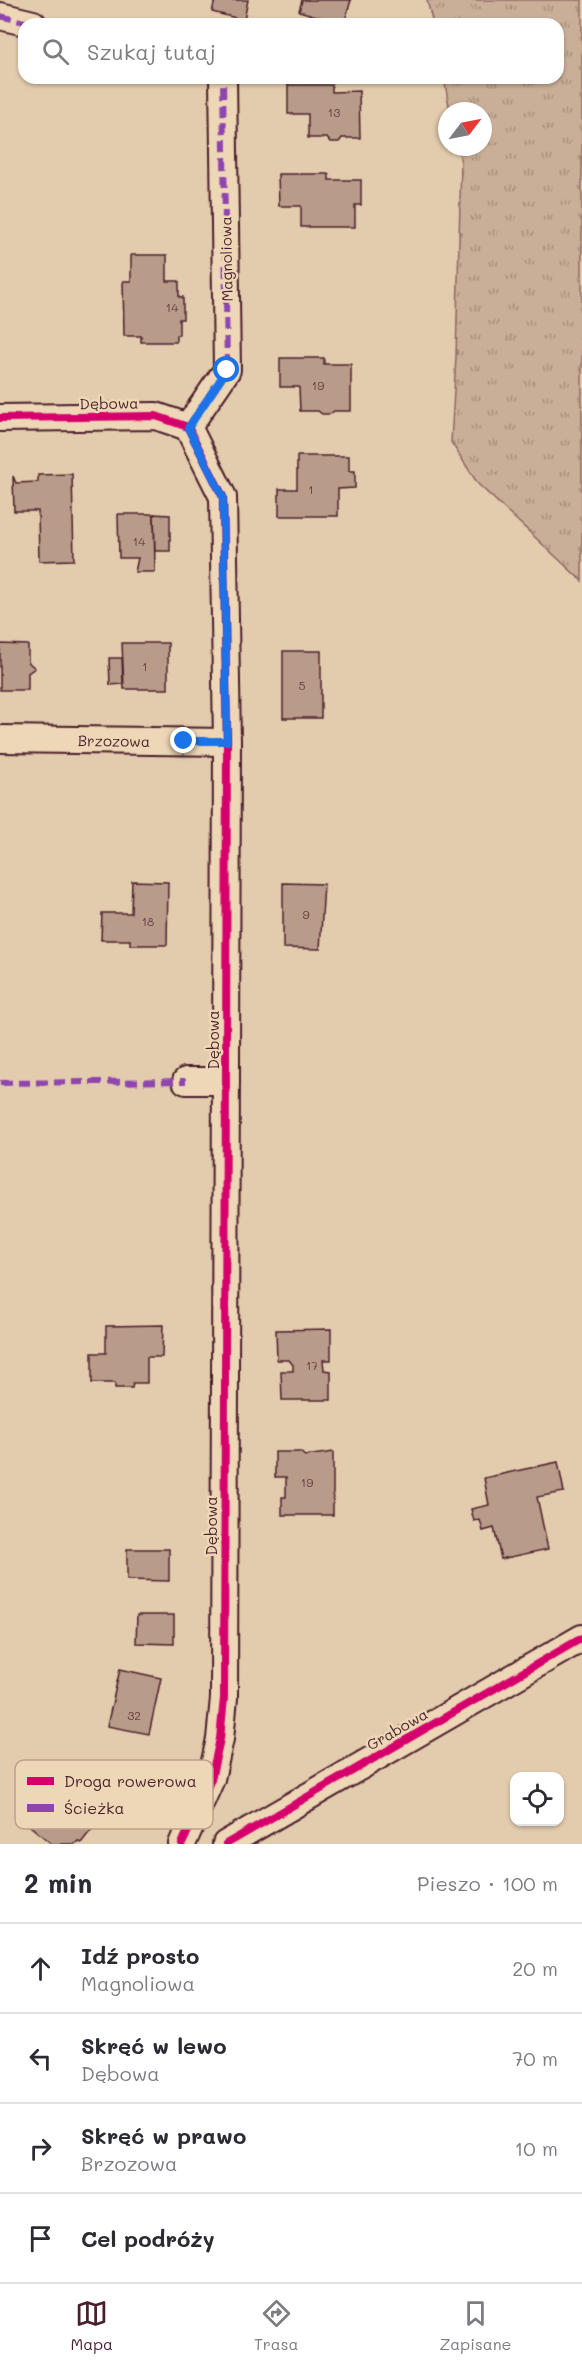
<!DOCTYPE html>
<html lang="pl">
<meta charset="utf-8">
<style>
body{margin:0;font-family:Mali,sans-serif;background:#f7f7f7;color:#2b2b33}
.controls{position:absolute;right:18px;bottom:18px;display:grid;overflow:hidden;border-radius:12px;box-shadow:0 2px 4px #0004}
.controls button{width:54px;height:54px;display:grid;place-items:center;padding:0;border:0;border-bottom:2px solid #e1e1e2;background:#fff;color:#2b2b33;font:30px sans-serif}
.compass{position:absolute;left:438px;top:102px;width:54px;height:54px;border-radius:50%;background:#fff;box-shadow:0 2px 4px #0004;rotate:58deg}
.stop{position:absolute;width:18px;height:18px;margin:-14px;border:4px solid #1a73e8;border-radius:50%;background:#fff}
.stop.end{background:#1a73e8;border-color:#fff;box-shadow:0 2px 6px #0008}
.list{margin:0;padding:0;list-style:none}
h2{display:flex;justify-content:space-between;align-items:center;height:78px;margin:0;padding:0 24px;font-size:26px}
h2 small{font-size:20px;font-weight:400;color:#7c7c81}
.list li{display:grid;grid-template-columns:39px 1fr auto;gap:18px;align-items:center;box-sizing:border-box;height:90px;padding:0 24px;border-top:2px solid #e1e1e2}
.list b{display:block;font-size:22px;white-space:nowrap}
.list p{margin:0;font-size:20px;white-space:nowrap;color:#7c7c81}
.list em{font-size:20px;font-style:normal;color:#7c7c81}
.icon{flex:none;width:33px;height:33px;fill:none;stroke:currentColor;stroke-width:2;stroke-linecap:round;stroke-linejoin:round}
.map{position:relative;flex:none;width:582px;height:1844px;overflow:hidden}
.search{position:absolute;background:#fff;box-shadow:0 2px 4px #0004;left:18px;right:18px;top:18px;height:66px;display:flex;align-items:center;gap:15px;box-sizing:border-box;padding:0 21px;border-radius:18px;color:#7c7c81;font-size:22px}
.sheet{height:438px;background:#fff}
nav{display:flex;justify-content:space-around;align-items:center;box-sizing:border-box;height:84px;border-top:2px solid #e1e1e2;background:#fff;font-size:16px;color:#7c7c81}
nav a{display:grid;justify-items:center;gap:3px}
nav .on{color:#4a1f2b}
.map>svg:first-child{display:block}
.grass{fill:url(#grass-tufts);stroke:#8a6762;stroke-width:1.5}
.building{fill:#b89b89;stroke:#4a1f2b;stroke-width:1.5}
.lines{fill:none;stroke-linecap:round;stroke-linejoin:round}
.minor-casing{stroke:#4a1f2b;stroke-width:30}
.minor{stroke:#edd7b6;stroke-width:26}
.quiet{stroke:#8e44ad;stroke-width:6;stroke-dasharray:12 6;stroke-linecap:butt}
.cycleway-casing{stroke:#edd7b6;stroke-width:11}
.cycleway{stroke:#d6006c;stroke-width:8}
.route{stroke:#1a73e8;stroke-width:8}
.labels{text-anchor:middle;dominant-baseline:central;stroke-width:5;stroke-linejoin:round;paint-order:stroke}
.number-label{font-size:12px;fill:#663e42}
.street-label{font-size:15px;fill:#4a1f2b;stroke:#edd7b6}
.key{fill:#edd7b6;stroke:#bca08c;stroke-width:1.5}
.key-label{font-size:16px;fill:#4a1f2b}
</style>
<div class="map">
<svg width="582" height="1844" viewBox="0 0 582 1844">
<defs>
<pattern id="grass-tufts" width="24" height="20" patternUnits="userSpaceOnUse" patternTransform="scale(1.5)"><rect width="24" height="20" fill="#caaf98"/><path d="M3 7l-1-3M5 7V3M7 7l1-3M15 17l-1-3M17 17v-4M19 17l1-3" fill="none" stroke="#a68e7c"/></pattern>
</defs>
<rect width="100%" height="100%" fill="#e3ccae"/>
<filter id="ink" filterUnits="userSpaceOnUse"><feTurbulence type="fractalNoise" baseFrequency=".0167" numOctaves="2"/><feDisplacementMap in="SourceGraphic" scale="12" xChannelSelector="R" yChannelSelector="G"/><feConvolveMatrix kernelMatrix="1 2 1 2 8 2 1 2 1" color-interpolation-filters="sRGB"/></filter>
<g filter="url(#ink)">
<polygon class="grass" points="427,0 582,0 582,581 478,484 451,442 456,357 461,163 458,147 483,147 483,111 450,111 444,78 558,78 558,24 433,24"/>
<g class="building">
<polygon points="215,0 248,0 244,20 212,12"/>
<polygon points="302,0 351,0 344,24 299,11"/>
<polygon points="288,85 332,85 332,92 359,91 360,138 342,138 339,142 330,142 327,138 308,138 308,114 288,114"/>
<polygon points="278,174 329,174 329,180 361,180 361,205 355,205 355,227 301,227 301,206 279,206"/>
<polygon points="131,255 167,255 167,281 179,281 179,297 183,297 183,319 179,319 179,335 176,335 176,342 141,342 141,336 124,336 123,281 131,281"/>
<polygon points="280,358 324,358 324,364 351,364 351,411 334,411 330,414 322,414 318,411 300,411 299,387 280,387"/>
<polygon points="297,456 349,456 349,471 355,471 355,488 338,489 338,516 279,516 279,489 297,489"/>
<polygon points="72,474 74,560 39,561 38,511 14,511 13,476 16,483 38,482 38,475"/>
<polygon points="118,514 154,514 155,572 135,572 138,558 119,558"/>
<polygon points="154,514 170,515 170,551 155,551"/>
<polygon points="122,643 168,643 168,689 124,689"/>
<polygon points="0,644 28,645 28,662 35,668 28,673 28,690 0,690"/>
<rect x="283" y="651" width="38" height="67"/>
<polygon points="109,658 122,658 123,684 110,685"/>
<polygon points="132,881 168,882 167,945 130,945 130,940 101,940 102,913 131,913"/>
<polygon points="283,883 324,884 320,949 283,948"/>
<polygon points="163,1325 162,1357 147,1357 147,1383 133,1383 132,1388 115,1388 115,1383 92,1383 92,1353 106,1353 106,1326"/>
<polygon points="331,1329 331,1360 323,1360 324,1370 331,1371 331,1400 282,1400 281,1371 293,1371 293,1365 289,1360 277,1360 276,1330"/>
<polygon points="275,1452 300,1452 305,1456 333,1452 333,1515 282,1515 282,1497 286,1497 286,1477 275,1477"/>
<polygon points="558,1462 564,1492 537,1497 548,1549 501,1559 494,1528 483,1531 480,1520 474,1521 471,1509 489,1505 484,1478"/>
<polygon points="127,1549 169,1549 169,1581 127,1580"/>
<polygon points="137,1615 174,1615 174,1644 136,1643"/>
<polygon points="120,1669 161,1678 149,1734 107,1726"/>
<polygon points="72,1765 112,1798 100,1813 103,1815 81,1843 78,1841 75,1844 52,1844 25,1822 37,1808 34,1805 56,1778 60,1780"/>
</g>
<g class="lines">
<defs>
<g id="minor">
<polyline points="0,16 33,24"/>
<polyline points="0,418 156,416 188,427 223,497 227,742 224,1698 220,1739 211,1779 182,1844"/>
<polyline points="188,427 227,370 223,78"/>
<path id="s1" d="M0,739L227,742"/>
<polyline points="186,1081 226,1081"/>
<polyline points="226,1844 582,1638"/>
</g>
</defs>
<use href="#minor" class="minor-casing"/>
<use href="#minor" class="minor"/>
<g class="quiet">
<polyline points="0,16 33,24"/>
<polyline points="188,427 227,370 223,78"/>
<polyline points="0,1083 186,1081"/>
</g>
<defs>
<g id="cycleway">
<polyline points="0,418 156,416 188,427 223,497 227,742 224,1698 220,1739 211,1779 182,1844"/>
<polyline points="226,1844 582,1638"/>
</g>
</defs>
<use href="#cycleway" class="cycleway-casing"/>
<use href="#cycleway" class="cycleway"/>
</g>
</g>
<g class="lines" filter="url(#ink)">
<polyline class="route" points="184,741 227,741 223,497 188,428 227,370"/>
</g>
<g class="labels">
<g class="number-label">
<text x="334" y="112">13</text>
<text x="172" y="307">14</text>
<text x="318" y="385">19</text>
<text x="311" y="489">1</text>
<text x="139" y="541">14</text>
<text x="145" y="666">1</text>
<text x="302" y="685">5</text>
<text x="306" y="914">9</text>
<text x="148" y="921">18</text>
<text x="312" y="1365">17</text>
<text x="307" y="1482">19</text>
<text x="134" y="1715">32</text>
</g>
<g class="street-label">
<text transform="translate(226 259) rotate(-91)">Magnoliowa</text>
<text transform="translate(109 403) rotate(-1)">Dębowa</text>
<text stroke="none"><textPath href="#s1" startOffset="114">Brzozowa</textPath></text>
<text transform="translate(213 1040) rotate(-90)">Dębowa</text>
<text transform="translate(211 1526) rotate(-90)">Dębowa</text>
<text transform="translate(397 1729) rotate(-30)">Grabowa</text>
</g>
</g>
<rect x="15" y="1760" width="198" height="69" rx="9" class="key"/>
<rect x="27" y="1777" width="27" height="8" fill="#d6006c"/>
<rect x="27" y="1804" width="27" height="8" fill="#8e44ad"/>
<g class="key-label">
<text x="64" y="1787">Droga rowerowa</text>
<text x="64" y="1814">Ścieżka</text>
</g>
</svg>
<div class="controls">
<button><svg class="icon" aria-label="locate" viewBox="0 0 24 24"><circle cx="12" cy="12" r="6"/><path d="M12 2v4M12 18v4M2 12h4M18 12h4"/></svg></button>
</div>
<svg class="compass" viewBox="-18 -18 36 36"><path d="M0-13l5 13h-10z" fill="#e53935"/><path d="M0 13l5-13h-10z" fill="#7c7c81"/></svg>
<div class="stop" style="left:227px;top:370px"></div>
<div class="stop end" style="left:184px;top:741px"></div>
<div class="search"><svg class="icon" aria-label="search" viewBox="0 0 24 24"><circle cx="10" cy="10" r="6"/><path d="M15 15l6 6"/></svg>Szukaj tutaj</div>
</div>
<section class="sheet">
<h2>2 min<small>Pieszo · 100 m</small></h2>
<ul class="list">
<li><svg class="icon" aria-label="ahead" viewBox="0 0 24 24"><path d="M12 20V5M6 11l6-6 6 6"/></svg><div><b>Idź prosto</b><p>Magnoliowa</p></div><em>20 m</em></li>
<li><svg class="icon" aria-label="left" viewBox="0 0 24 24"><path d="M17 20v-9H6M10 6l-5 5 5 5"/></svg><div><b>Skręć w lewo</b><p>Dębowa</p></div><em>70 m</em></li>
<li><svg class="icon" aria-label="right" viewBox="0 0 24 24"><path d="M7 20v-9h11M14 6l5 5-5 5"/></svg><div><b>Skręć w prawo</b><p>Brzozowa</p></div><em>10 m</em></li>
<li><svg class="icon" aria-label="arrive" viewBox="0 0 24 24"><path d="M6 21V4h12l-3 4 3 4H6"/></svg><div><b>Cel podróży</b></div></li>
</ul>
</section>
<nav>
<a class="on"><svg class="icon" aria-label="map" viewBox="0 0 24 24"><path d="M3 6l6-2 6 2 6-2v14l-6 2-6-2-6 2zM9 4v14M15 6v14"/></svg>Mapa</a>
<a><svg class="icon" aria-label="directions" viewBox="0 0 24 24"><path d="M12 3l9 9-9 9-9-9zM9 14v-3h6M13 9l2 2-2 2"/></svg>Trasa</a>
<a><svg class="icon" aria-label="saved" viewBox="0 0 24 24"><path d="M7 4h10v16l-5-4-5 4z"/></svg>Zapisane</a>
</nav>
